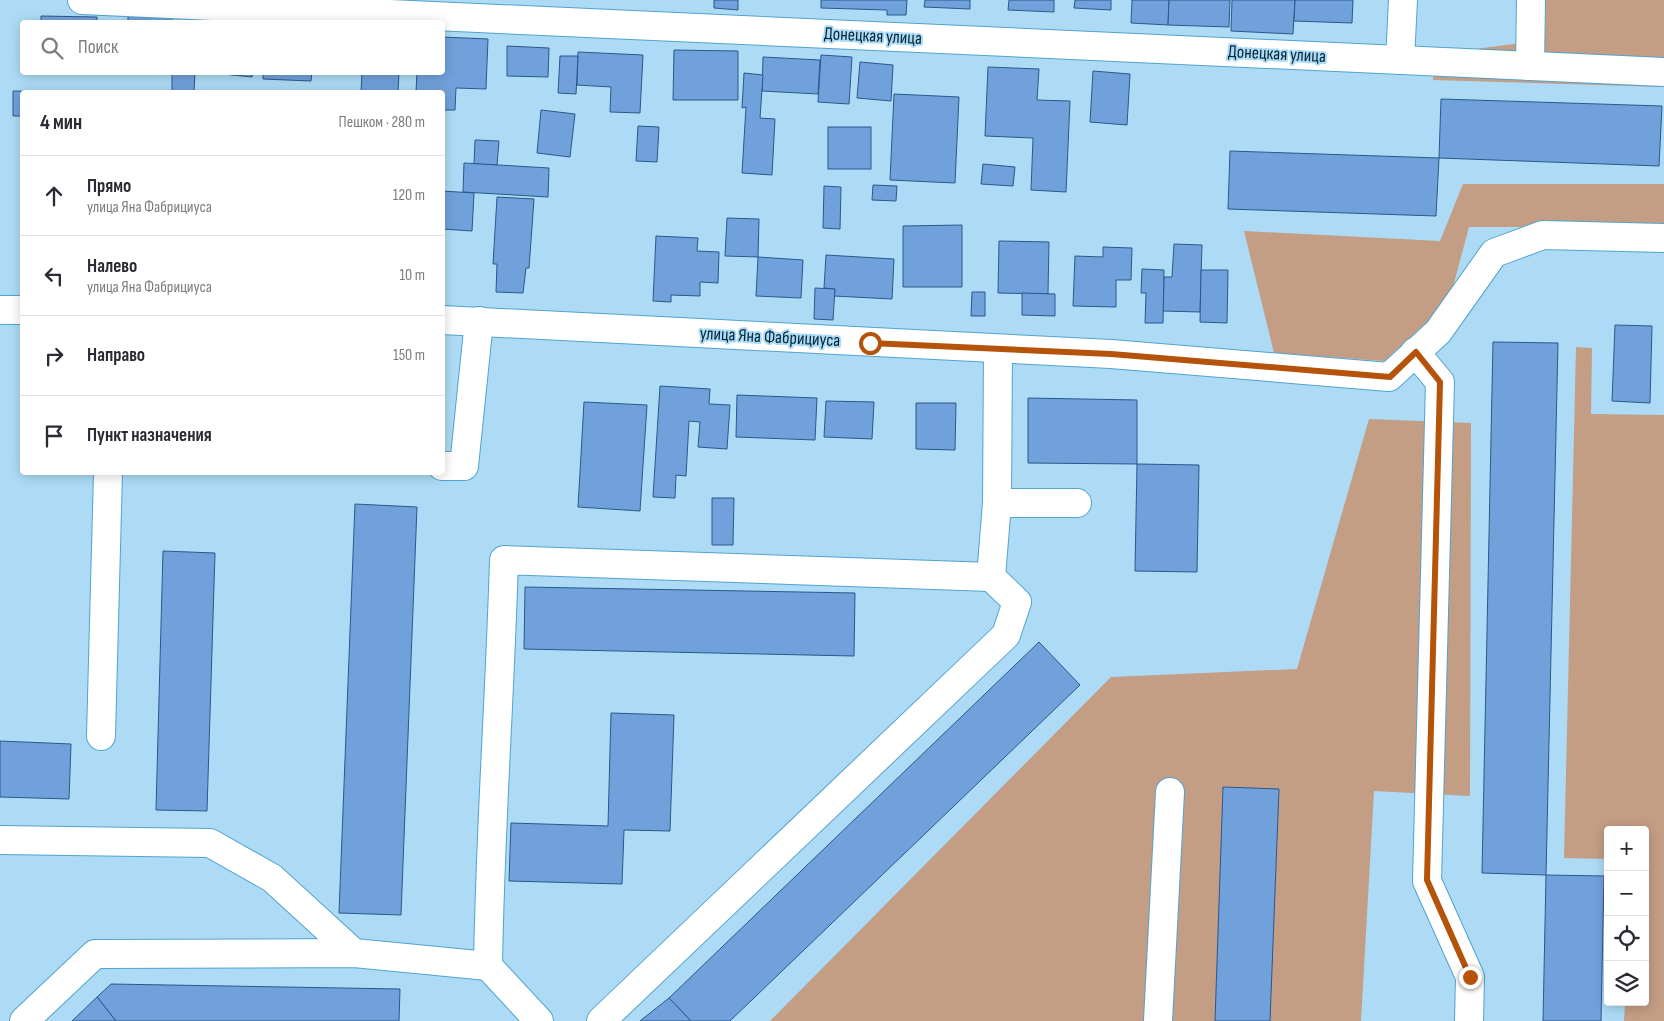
<!DOCTYPE html>
<html lang="ru">
<meta charset="utf-8">
<style>
body{margin:0;font-family:"Sofia Sans Condensed",sans-serif;background:#f7f7f7;color:#2b2b33}
.controls{position:absolute;right:15px;bottom:15px;display:grid;overflow:hidden;border-radius:5px;box-shadow:0 2px 12px #0003}
.controls button{width:45px;height:45px;display:grid;place-items:center;padding:0;border:0;border-bottom:1px solid #e1e1e2;background:#fff;color:#2b2b33;font:25px sans-serif}
.stop{position:absolute;width:15px;height:15px;margin:-11px;border:4px solid #b45309;border-radius:50%;background:#fff}
.stop.end{background:#b45309;border-color:#fff;box-shadow:0 1px 5px #0008}
.list{margin:0;padding:0;list-style:none}
h2{display:flex;justify-content:space-between;align-items:center;height:65px;margin:0;padding:0 20px;font-size:21px}
h2 small{font-size:16px;font-weight:400;color:#7c7c81}
.list li{display:grid;grid-template-columns:32px 1fr auto;gap:15px;align-items:center;box-sizing:border-box;height:80px;padding:0 20px;border-top:1px solid #e1e1e2}
.list b{display:block;font-size:19px;white-space:nowrap}
.list p{margin:0;font-size:16px;white-space:nowrap;color:#7c7c81}
.list em{font-size:16px;font-style:normal;color:#7c7c81}
.icon{flex:none;width:28px;height:28px;fill:none;stroke:currentColor;stroke-width:2;stroke-linecap:round;stroke-linejoin:round}
.map{position:relative;flex:none;width:1664px;height:1021px;overflow:hidden}
.search{position:absolute;background:#fff;box-shadow:0 2px 12px #0003;left:20px;top:20px;width:425px;height:55px;display:flex;align-items:center;gap:12px;box-sizing:border-box;padding:0 18px;border-radius:5px;color:#7c7c81;font-size:19px}
.panel{position:absolute;background:#fff;box-shadow:0 2px 12px #0003;left:20px;top:90px;width:425px;height:385px;border-radius:5px}
.map>svg:first-child{display:block}
.green{fill:#c49d85}
.building{fill:#71a1db;stroke:#2a588c}
.lines{fill:none;stroke-linecap:round;stroke-linejoin:round}
.minor-casing{stroke:#52a3cd;stroke-width:30}
.minor{stroke:#fff;stroke-width:28}
.route{stroke:#b45309;stroke-width:6}
.labels{text-anchor:middle;dominant-baseline:central;stroke-width:4;stroke-linejoin:round;paint-order:stroke}
.street-label{font-size:18px;fill:#022636;stroke:#addbf5}
</style>
<div class="map">
<svg width="1664" height="1021" viewBox="0 0 1664 1021">
<rect width="100%" height="100%" fill="#addbf5"/>
<g class="green">
<polygon points="1546,0 1664,0 1664,87 1433,80 1435,54 1545,40"/>
<polygon points="1463,184 1664,184 1664,227 1469,227 1449,302 1384,361 1274,353 1244,231 1440,241"/>
<polygon points="1576,347 1592,348 1591,414 1664,415 1664,1021 1624,1021 1625,1002 1645,1002 1645,830 1608,830 1608,859 1564,858"/>
<polygon points="1369,419 1471,423 1470,796 1374,791 1361,1021 770,1021 1111,677 1297,669"/>
</g>
<g class="building">
<polygon points="714,0 738,0 738,10 714,8"/>
<polygon points="821,0 907,0 906,15 887,15 887,10 821,8"/>
<polygon points="925,0 970,0 970,9 924,7"/>
<polygon points="1009,0 1054,0 1054,12 1008,10"/>
<polygon points="1075,0 1111,0 1111,10 1074,8"/>
<polygon points="1132,0 1169,0 1168,25 1131,23"/>
<polygon points="1169,0 1230,0 1229,27 1168,25"/>
<polygon points="1232,0 1295,0 1293,34 1231,31"/>
<polygon points="1295,0 1353,0 1352,23 1294,21"/>
<polygon points="128,14 172,16 172,22 128,22"/>
<polygon points="41,16 97,17 97,22 41,22"/>
<polygon points="442,37 488,39 486,89 456,88 455,110 442,110 442,92 416,92 417,72 442,72"/>
<polygon points="507,46 549,48 548,77 507,76"/>
<polygon points="674,50 738,51 738,100 673,100"/>
<polygon points="578,52 643,55 640,113 610,112 611,87 577,85"/>
<polygon points="821,55 852,57 849,104 818,102"/>
<polygon points="560,56 578,56 576,94 558,93"/>
<polygon points="763,57 820,60 818,94 762,91"/>
<polygon points="860,62 893,65 891,101 857,98"/>
<polygon points="988,67 1039,69 1037,100 1070,101 1066,192 1031,190 1033,138 985,136"/>
<polygon points="1093,71 1130,74 1127,125 1090,122"/>
<polygon points="172,72 195,72 194,92 172,92"/>
<polygon points="203,72 253,72 252,77"/>
<polygon points="263,72 312,72 311,81 263,79"/>
<polygon points="362,72 399,72 398,92 361,92"/>
<polygon points="744,73 763,75 760,118 775,119 772,175 742,173 746,107 742,108"/>
<polygon points="13,91 67,92 22,92 22,116 13,116"/>
<polygon points="894,94 959,97 955,183 890,180"/>
<polygon points="1441,99 1662,106 1659,166 1439,158"/>
<polygon points="541,110 575,114 570,157 537,153"/>
<polygon points="638,126 659,127 657,162 636,161"/>
<rect x="828" y="127" width="43" height="42"/>
<polygon points="475,140 499,141 497,165 474,164"/>
<polygon points="1230,151 1439,158 1436,216 1228,209"/>
<polygon points="464,163 549,168 548,197 463,192"/>
<polygon points="983,164 1015,167 1013,186 981,184"/>
<polygon points="873,185 897,186 896,201 872,200"/>
<polygon points="824,186 841,187 840,229 823,228"/>
<polygon points="442,191 474,193 472,231 442,229"/>
<polygon points="497,197 534,199 529,268 526,268 523,293 496,292 497,264 493,264"/>
<polygon points="727,218 759,219 758,257 725,256"/>
<polygon points="962,225 962,287 903,287 903,226"/>
<polygon points="656,236 698,238 697,251 719,252 718,283 700,282 700,296 671,295 671,302 653,301"/>
<polygon points="999,241 1049,242 1048,294 998,293"/>
<polygon points="1174,244 1202,245 1200,312 1163,311 1164,277 1172,277"/>
<polygon points="1103,247 1132,248 1131,280 1116,280 1116,307 1073,306 1075,256 1103,257"/>
<polygon points="826,255 894,259 892,299 834,296 835,289 824,288"/>
<polygon points="758,257 803,260 801,298 756,296"/>
<polygon points="1142,269 1164,270 1163,323 1145,323 1146,293 1141,293"/>
<polygon points="1201,270 1228,270 1227,323 1200,322"/>
<polygon points="815,288 835,289 833,320 814,319"/>
<polygon points="972,292 985,292 985,316 971,316"/>
<polygon points="1022,293 1055,294 1055,316 1022,315"/>
<polygon points="1615,325 1652,326 1650,403 1612,401"/>
<polygon points="1493,342 1558,343 1546,875 1482,873"/>
<polygon points="660,386 710,389 709,404 730,405 727,449 698,447 700,422 689,421 686,476 676,475 675,498 653,497"/>
<polygon points="737,395 817,398 815,440 736,437"/>
<polygon points="1028,398 1137,400 1137,464 1028,463"/>
<polygon points="826,401 874,402 872,439 824,437"/>
<polygon points="584,402 647,405 640,511 578,507"/>
<polygon points="916,403 956,403 955,450 916,449"/>
<polygon points="1137,464 1199,465 1197,572 1135,571"/>
<polygon points="712,498 734,498 733,545 712,545"/>
<polygon points="355,504 417,507 401,915 339,913"/>
<polygon points="163,551 215,553 207,811 156,810"/>
<polygon points="525,587 855,593 854,656 524,649"/>
<polygon points="1039,642 1080,685 730,1021 691,1021 669,998"/>
<polygon points="611,713 674,715 670,831 624,830 622,884 509,881 511,823 608,826"/>
<polygon points="0,741 71,744 69,799 0,797"/>
<polygon points="1223,787 1279,789 1270,1021 1215,1021"/>
<polygon points="1546,875 1604,876 1601,1021 1543,1021"/>
<polygon points="111,984 400,989 399,1021 116,1021 97,997"/>
<polygon points="97,997 116,1021 72,1021"/>
<polygon points="669,998 691,1021 640,1021 645,1017"/>
</g>
<g class="lines">
<defs>
<g id="minor">
<polyline points="82,0 1664,72"/>
<polyline points="1400,60 1403,0"/>
<polyline points="1530,66 1531,0"/>
<polyline points="0,310 22,310"/>
<polyline points="442,320 1111,354 1389,377 1438,332 1494,253 1543,235 1664,238"/>
<polyline points="1415,352 1440,382 1427,881 1470,977 1469,1021"/>
<polyline points="442,466 464,466 479,321"/>
<polyline points="997,503 1077,503"/>
<polyline points="101,736 108,472"/>
<polyline points="0,840 210,843 272,878 354,953"/>
<polyline points="24,1021 95,954 354,953 488,966"/>
<path d="M539,1021L488,966C490,831 500,696 504,560L991,577L997,503L998,349"/>
<polyline points="601,1021 1006,635 1017,602 991,577"/>
<polyline points="1158,1021 1170,792"/>
</g>
</defs>
<use href="#minor" class="minor-casing"/>
<use href="#minor" class="minor"/>
</g>
<g class="lines">
<polyline class="route" points="870,343 1111,354 1390,377 1416,352 1440,382 1427,880 1470,977"/>
</g>
<g class="labels">
<g class="street-label">
<text transform="translate(873 36) rotate(3)">Донецкая улица</text>
<text transform="translate(1277 54) rotate(3)">Донецкая улица</text>
<text transform="translate(770 337) rotate(3)">улица Яна Фабрициуса</text>
</g>
</g>
</svg>
<div class="controls">
<button>+</button>
<button>−</button>
<button><svg class="icon" aria-label="locate" viewBox="0 0 24 24"><circle cx="12" cy="12" r="6"/><path d="M12 2v4M12 18v4M2 12h4M18 12h4"/></svg></button>
<button><svg class="icon" aria-label="layers" viewBox="0 0 24 24"><path d="M12 4l9 5-9 5-9-5zM3 14l9 5 9-5"/></svg></button>
</div>
<div class="stop" style="left:870px;top:343px"></div>
<div class="stop end" style="left:1470px;top:977px"></div>
<div class="search"><svg class="icon" aria-label="search" viewBox="0 0 24 24"><circle cx="10" cy="10" r="6"/><path d="M15 15l6 6"/></svg>Поиск</div>
<section class="panel">
<h2>4 мин<small>Пешком · 280 m</small></h2>
<ul class="list">
<li><svg class="icon" aria-label="ahead" viewBox="0 0 24 24"><path d="M12 20V5M6 11l6-6 6 6"/></svg><div><b>Прямо</b><p>улица Яна Фабрициуса</p></div><em>120 m</em></li>
<li><svg class="icon" aria-label="left" viewBox="0 0 24 24"><path d="M17 20v-9H6M10 6l-5 5 5 5"/></svg><div><b>Налево</b><p>улица Яна Фабрициуса</p></div><em>10 m</em></li>
<li><svg class="icon" aria-label="right" viewBox="0 0 24 24"><path d="M7 20v-9h11M14 6l5 5-5 5"/></svg><div><b>Направо</b></div><em>150 m</em></li>
<li><svg class="icon" aria-label="arrive" viewBox="0 0 24 24"><path d="M6 21V4h12l-3 4 3 4H6"/></svg><div><b>Пункт назначения</b></div></li>
</ul>
</section>
</div>
